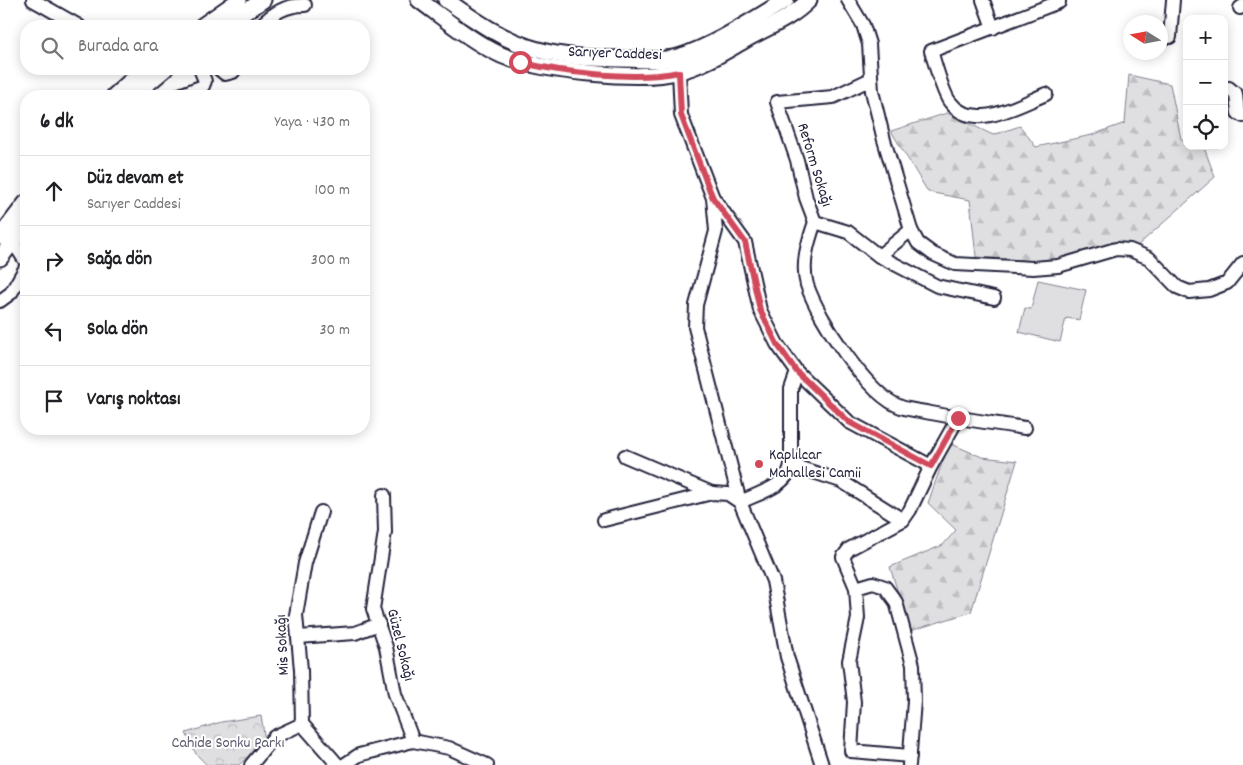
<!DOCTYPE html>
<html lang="tr">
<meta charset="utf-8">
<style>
body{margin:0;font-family:Dekko,sans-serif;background:#f6f6f6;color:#202124}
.controls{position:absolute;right:15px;top:15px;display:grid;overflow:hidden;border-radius:10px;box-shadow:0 2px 12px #0003}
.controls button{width:45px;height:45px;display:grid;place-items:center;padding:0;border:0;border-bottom:1px solid #e0e0e0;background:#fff;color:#202124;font:25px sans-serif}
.compass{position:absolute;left:1123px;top:15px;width:45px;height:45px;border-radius:50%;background:#fff;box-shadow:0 2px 12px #0003;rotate:281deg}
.stop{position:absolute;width:15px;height:15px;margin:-11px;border:4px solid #d1495b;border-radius:50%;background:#fff}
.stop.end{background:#d1495b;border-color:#fff;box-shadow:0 1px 5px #0008}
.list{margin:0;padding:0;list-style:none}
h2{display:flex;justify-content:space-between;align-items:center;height:65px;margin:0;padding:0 20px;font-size:21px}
h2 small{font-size:16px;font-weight:400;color:#757577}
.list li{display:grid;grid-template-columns:32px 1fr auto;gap:15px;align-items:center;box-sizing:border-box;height:70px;padding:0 20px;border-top:1px solid #e0e0e0}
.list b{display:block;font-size:19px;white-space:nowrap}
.list p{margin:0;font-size:16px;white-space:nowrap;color:#757577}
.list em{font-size:16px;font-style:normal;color:#757577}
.icon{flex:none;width:28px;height:28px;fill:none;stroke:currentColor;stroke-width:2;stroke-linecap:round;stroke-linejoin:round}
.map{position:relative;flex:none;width:1243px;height:765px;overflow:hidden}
.search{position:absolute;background:#fff;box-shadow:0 2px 12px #0003;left:20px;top:20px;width:350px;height:55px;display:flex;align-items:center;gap:12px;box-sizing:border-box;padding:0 18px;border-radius:20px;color:#757577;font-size:19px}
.panel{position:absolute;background:#fff;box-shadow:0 2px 12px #0003;left:20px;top:90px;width:350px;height:345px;border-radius:20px}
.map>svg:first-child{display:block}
.green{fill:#dfdfe2;stroke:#80808e}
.forest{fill:url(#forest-firs);stroke:#80808e}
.park{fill:url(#park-crowns);stroke:#80808e}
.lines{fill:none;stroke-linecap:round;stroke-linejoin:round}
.minor-casing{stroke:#22223b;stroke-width:16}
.major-casing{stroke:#22223b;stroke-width:19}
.minor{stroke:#fff;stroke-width:12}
.major{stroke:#fff;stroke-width:15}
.route{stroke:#d1495b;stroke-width:6}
.poi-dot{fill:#d1495b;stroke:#fff;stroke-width:2}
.labels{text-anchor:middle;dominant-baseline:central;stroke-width:4;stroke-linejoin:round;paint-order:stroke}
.street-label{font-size:16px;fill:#22223b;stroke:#fff}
.poi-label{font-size:16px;fill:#22223b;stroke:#fff;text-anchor:start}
.park-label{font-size:16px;fill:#5b5b6d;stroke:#fff}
</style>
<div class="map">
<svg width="1243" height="765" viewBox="0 0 1243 765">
<defs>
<pattern id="forest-firs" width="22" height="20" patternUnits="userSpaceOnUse" patternTransform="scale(1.25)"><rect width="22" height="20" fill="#dfdfe2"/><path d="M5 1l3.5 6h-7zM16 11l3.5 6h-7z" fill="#bfbfc3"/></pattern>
<pattern id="park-crowns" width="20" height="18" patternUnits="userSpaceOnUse" patternTransform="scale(1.25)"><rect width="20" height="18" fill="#dfdfe2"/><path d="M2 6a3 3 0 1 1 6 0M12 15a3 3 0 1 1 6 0" fill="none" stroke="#bfbfc3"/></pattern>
</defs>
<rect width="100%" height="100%" fill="#fff"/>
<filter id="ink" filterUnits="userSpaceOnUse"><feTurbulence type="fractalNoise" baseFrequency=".02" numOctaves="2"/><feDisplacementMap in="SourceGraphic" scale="10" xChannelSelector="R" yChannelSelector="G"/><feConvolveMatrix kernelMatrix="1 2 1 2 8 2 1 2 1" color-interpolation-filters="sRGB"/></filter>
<g filter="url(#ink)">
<polygon class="green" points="1038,280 1086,290 1079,320 1066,318 1060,342 1019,332 1025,308 1031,309"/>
<g class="forest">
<polygon points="1129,75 1170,84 1181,139 1187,141 1187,146 1197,146 1205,150 1215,177 1136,247 1118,242 1053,262 976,257 970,200 928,192 891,131 947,113 993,135 1020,126 1036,147 1092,135 1125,123"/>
<polygon points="949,443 982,457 1017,461 971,612 910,631 890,567 943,545 956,530 928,503"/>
</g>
<polygon class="park" points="261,716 265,740 239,765 207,765 196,754 186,733 221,722"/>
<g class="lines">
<defs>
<g id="minor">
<polyline points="33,0 79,26"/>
<polyline points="848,0 863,25 869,44 872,91 884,140 911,230 918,243 933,254 955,264 1033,268 1058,266 1116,249 1130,250 1149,258 1177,287 1189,292 1209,290 1227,283 1243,263"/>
<polyline points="983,0 993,28"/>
<polyline points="1240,8 1243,6"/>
<path d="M260,26C273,13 286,5 305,5"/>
<polyline points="1170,37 1173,0"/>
<polyline points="219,69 225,74 233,72 235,69"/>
<polyline points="679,71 681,115 713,198 716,231 696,305 695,327 740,502 773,581 787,657 822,765"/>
<polyline points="871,79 833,97 777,102 797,160 806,198 815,222 848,232 879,256 911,230"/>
<polyline points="1224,88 1229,88 1236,94 1238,113 1243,116"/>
<path d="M1046,94C1019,105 973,133 950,102C943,94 935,63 931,51L1059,2V0"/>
<polyline points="177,96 203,86 205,81 200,69"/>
<polyline points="714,199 745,242 760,310 777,344 797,372 849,422 931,466"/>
<path d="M815,222C808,242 801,264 807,285C818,318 867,395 901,407C910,410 921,411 931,413C962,419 993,423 1025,428"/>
<polyline points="13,242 26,262"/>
<polyline points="879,256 937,286 994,298"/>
<polyline points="0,301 11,293 26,267"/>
<polyline points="625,456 712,493"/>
<polyline points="791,465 841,481 903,520"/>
<polyline points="384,495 385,532 373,609 386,647 395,694 413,741"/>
<polyline points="321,512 305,563 296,615 301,670 302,724 338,765"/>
<path d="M604,520L712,493L728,494L740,502C757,494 788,486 791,465V389L797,372"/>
<polyline points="856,588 858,618 849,661 854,702 851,751 910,756"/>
<polyline points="298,637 355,633 379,624"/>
<polyline points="251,765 274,737 302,724"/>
<polyline points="344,765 359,755 413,741 449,748 487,765"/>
<polyline points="909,765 914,701 913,665 896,602 885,587 873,583 856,588 843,557 849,549 903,520 910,510 931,466 958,418"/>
</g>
<g id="major">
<path d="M419,0C445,19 471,41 501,55C539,71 641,82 680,71C704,65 724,52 745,40C766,28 792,18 809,0"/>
<path d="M446,0C513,48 538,57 621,59C640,59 660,62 678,57C714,46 754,19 786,0"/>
<polyline points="202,26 239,0"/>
<polyline points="224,26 263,0"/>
<polyline points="114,96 144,69"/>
<polyline points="133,96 165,69"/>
<polyline points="0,237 26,203"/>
<polyline points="0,258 26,225"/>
</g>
</defs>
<use href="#minor" class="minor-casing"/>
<use href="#major" class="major-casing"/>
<use href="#minor" class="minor"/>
<use href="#major" class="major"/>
</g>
</g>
<g class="lines" filter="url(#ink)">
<path class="route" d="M520,62C561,73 637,81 679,72L681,115L708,186L713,198L745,242L760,310L777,344L797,372L849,422L931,466L958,418"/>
</g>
<circle class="poi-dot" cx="759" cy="464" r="5"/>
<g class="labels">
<g class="street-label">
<text transform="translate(615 54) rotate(2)">Sarıyer Caddesi</text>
<text transform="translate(814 165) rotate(73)">Reform Sokağı</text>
<text transform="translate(283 645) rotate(-93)">Mis Sokağı</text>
<text transform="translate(400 645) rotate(76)">Güzel Sokağı</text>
</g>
<g class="poi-label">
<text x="769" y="455">Kaplılcar<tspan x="769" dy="18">Mahallesi Camii</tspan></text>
</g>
<g class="park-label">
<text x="228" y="743">Cahide Sonku Parkı</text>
</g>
</g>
</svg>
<div class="controls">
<button>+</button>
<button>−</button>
<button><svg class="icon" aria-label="locate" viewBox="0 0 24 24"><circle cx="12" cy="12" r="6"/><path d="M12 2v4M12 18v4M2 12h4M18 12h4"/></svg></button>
</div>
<svg class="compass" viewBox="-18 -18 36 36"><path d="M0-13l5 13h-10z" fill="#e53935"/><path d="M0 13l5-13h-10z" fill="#757577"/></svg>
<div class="stop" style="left:520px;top:62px"></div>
<div class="stop end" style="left:958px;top:418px"></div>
<div class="search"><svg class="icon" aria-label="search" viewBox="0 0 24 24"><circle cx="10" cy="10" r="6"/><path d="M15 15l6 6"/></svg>Burada ara</div>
<section class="panel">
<h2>6 dk<small>Yaya · 430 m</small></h2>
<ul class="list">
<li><svg class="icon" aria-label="ahead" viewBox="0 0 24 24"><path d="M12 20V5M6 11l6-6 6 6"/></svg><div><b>Düz devam et</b><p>Sarıyer Caddesi</p></div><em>100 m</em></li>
<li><svg class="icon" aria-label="right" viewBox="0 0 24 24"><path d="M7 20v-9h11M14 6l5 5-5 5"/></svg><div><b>Sağa dön</b></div><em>300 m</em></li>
<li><svg class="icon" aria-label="left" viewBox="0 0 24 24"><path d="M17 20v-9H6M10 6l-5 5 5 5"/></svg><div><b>Sola dön</b></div><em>30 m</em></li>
<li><svg class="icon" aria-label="arrive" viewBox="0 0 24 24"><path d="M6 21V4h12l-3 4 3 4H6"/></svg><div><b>Varış noktası</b></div></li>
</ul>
</section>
</div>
